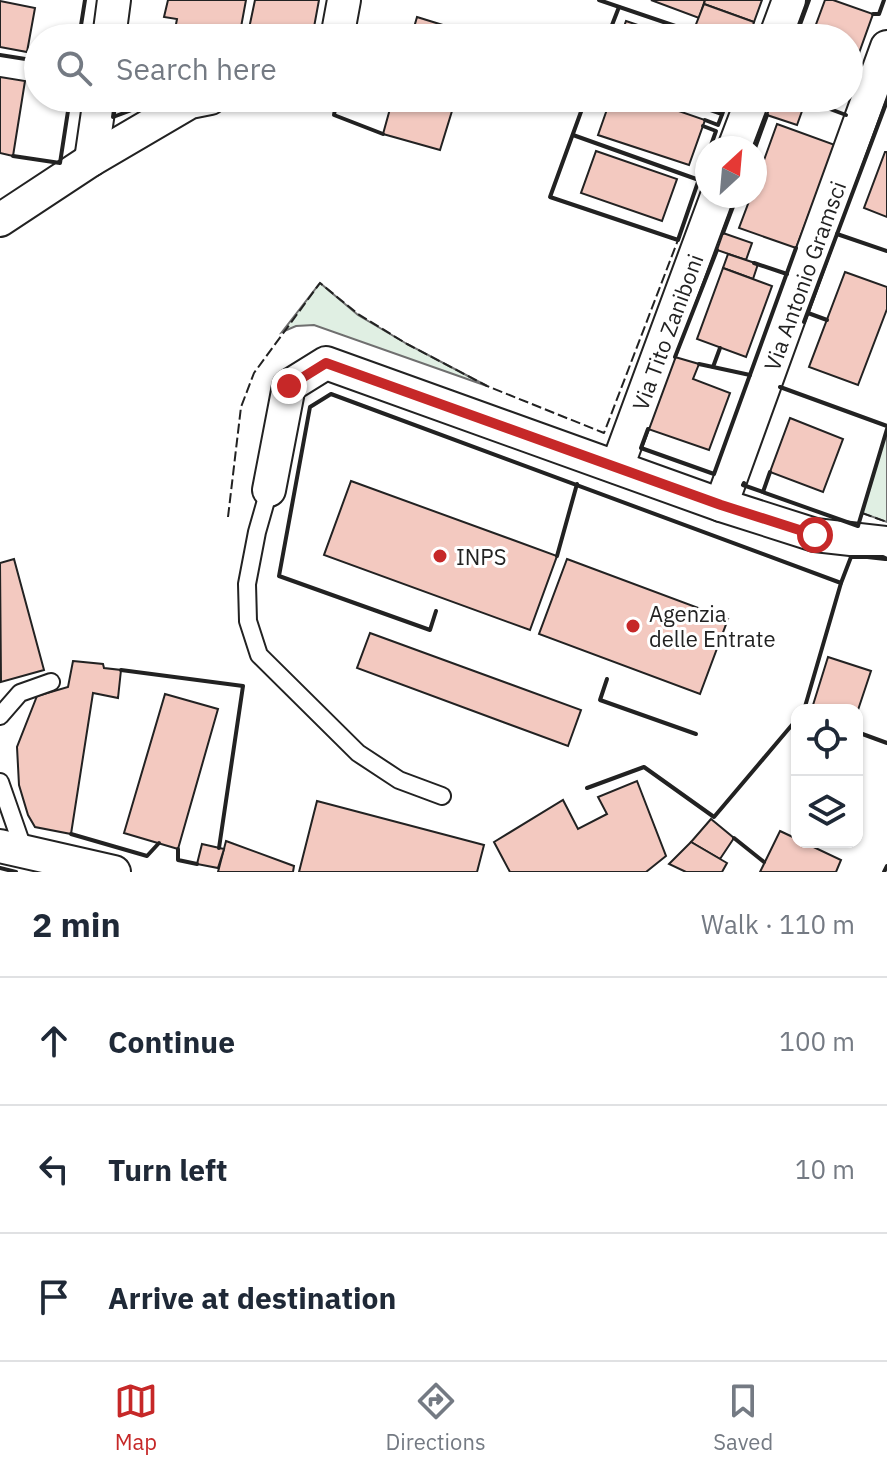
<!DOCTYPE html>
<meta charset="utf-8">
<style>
body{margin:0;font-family:"IBM Plex Sans",sans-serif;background:#f6f6f7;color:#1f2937}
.controls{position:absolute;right:24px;bottom:24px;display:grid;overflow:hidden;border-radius:16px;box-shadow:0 2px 6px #0004}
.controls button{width:72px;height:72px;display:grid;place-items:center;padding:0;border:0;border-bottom:2px solid #e0e1e3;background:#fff;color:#1f2937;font:40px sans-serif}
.compass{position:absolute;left:695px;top:136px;width:72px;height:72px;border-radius:50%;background:#fff;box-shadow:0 2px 6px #0004;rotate:26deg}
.stop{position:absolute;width:24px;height:24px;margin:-18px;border:6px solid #c62828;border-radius:50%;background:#fff}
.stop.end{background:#c62828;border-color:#fff;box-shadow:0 2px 8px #0008}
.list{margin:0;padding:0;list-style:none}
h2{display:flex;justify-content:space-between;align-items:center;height:104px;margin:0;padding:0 32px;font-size:34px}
h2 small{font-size:26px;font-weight:400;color:#747a83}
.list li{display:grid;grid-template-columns:52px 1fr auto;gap:24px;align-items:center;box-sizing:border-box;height:128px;padding:0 32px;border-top:2px solid #e0e1e3}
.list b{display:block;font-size:30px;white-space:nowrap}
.list em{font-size:26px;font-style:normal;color:#747a83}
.icon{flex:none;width:44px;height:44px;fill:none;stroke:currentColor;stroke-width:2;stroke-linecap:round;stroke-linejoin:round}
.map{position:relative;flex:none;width:887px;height:872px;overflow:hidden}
.search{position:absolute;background:#fff;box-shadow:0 2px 6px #0004;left:24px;right:24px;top:24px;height:88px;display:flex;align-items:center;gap:20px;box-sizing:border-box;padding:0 28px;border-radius:44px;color:#747a83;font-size:30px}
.sheet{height:488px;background:#fff}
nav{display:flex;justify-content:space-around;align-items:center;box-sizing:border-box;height:112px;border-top:2px solid #e0e1e3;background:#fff;font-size:22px;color:#747a83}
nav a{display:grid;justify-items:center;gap:4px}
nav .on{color:#c62828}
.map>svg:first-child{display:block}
.green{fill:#e0efe3;stroke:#6f6f6f;stroke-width:2}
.building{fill:#f3c9c0;stroke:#222;stroke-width:2}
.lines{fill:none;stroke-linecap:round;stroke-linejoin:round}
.lane-casing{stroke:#222;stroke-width:20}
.street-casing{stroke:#222;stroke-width:36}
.lane{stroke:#fff;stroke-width:16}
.street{stroke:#fff;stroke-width:32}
.fence{stroke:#222;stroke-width:2;stroke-dasharray:10 4;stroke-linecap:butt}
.wall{stroke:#222;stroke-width:4}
.route{stroke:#c62828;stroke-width:10}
.poi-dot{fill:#c62828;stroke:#fff;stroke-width:3}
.labels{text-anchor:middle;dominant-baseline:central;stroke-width:6;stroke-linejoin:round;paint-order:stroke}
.street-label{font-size:22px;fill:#222;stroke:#fff}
.poi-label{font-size:22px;fill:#222;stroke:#fff;text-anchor:start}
</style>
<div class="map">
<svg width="887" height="872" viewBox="0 0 887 872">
<rect width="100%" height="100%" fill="#fff"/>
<g class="green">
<polygon points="320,283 358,315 407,344 487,386 314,325 296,326 282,332"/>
<polygon points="887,429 887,522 862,513"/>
</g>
<g class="building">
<polygon points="168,0 246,0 239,38 192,38 174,35 177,19 164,17"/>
<polygon points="255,0 319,0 312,38 247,38"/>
<polygon points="651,0 705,0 699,18"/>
<polygon points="705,0 762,0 754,22 704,4"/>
<polygon points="825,0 833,0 873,14 849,81 849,38 811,38"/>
<polygon points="0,1 35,8 27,52 0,47"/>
<polygon points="704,4 754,22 749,38 709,38 693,32"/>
<polygon points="417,17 475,35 474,38 411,38"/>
<polygon points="626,21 673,37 673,38 620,38"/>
<polygon points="0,77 25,81 13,156 0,153"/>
<polygon points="393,98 456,98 440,150 383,134"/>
<polygon points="611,98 641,98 705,120 689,165 598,135"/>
<polygon points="694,98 728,98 724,108"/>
<polygon points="773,98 798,98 806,100 797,125 767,115"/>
<polygon points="777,124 835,145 796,248 739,228 751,196 755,196 755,185"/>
<polygon points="596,151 677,179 662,221 581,193"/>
<polygon points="885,152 887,152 887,217 864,208"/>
<polygon points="723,233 752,243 746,260 717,250"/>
<polygon points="728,254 758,264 753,279 723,268"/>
<polygon points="723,268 772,286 746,357 697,339"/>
<polygon points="845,272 887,287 887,309 858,385 809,367"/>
<polygon points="675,357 699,364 693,379 730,393 709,450 648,429"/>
<polygon points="790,418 843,439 823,492 770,472"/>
<polygon points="351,481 557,556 530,630 324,555"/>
<polygon points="14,559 44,670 1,682 0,563"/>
<polygon points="567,559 728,619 700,694 539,634"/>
<polygon points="370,633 581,710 568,746 357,668"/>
<polygon points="828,657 871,671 857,713 857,710 828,710 813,705"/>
<polygon points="73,661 103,664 104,668 121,670 118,698 93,693 71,834 35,827 28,815 19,785 17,747 37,696 68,687"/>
<polygon points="165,694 218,709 178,849 124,833"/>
<polygon points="637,781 666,856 646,872 510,872 494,842 563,800 578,829 607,814 598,797"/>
<polygon points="317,801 484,845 477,872 299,872"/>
<polygon points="711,819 734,838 720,859 691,842"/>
<polygon points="780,831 797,839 797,842 803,842 841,860 836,872 760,872"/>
<polygon points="226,841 294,866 293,872 218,872"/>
<polygon points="691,842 727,863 722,872 686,872 669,864"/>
<polygon points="202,844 224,849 218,868 197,864"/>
</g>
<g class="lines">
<defs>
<g id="lane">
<polyline points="269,490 257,532 247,584 248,621 259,655 358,753 399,780 442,796"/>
<polyline points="0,716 20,693 51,682"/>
<polyline points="0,782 24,851"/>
</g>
<g id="street">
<polyline points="109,38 114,0"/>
<polyline points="337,38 344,0"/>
<polyline points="775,38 789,0"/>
<polyline points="734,148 753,98"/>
<polyline points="91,160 100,98"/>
<polyline points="0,220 91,160 190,102 210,98"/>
<path id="s1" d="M617,467L717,196"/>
<polyline points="269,490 289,386 326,363 721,505 815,535 887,543"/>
<path id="s2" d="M721,505L887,47"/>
<polyline points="0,846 114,872"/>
</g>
</defs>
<use href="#lane" class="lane-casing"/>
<use href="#street" class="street-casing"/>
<use href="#lane" class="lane"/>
<use href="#street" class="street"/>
<g class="fence">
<polyline points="862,513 887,522"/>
<polyline points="228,517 241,407 254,373 320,283 358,314 407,344 487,386 604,433 678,240"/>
</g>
<g class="wall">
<polyline points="599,0 693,32"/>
<polyline points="873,14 879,14 884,0"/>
<polyline points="79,38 85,0"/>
<polyline points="607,38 619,7"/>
<polyline points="795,38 809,0"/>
<polyline points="0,55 38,61"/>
<polyline points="337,98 334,115 383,134"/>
<polyline points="586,98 550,197 678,240 707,156"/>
<polyline points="676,98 722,114"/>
<polyline points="806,100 846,115"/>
<polyline points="114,110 113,117 164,98"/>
<polyline points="216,110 271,98"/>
<polyline points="705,120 718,125 723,112"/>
<polyline points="703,126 716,131 710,148"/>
<polyline points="573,135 699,180"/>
<polyline points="755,148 767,115"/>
<polyline points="13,156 60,163 70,98"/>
<polyline points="723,233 737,196"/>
<polyline points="837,234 887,251"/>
<polyline points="754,263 787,274"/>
<polyline points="808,313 827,320"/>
<polyline points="804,322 887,101"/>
<polyline points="675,357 717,250"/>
<polyline points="699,364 713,367 720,348"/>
<polyline points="713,367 750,375"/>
<polyline points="780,387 887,426"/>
<polyline points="648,429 641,448 714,474 796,248"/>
<polyline points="744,483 743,485 858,526 887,429"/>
<polyline points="763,492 770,472"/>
<polyline points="557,556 577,484"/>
<polyline points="841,583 851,557 883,557 887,559"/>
<polyline points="436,611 430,630 279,576 310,407 331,394 841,583 804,710"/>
<polyline points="121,670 243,686 219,848"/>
<polyline points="607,679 600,700 696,734"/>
<polyline points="857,732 887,743"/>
<polyline points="587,788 644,767 714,817 797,719"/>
<polyline points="71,834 147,856 159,843"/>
<polyline points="734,838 764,862"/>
<polyline points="178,849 178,860 197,864"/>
<polyline points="0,868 16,872"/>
<polyline points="884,872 887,866"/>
</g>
</g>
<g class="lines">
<polyline class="route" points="289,386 326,363 721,505 815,535"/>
</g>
<g class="poi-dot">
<circle cx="440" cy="556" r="8"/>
<circle cx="633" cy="626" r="8"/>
</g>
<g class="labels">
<g class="street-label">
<text stroke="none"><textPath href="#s2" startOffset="244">Via Antonio Gramsci</textPath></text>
<text stroke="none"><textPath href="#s1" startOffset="144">Via Tito Zaniboni</textPath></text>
</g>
<g class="poi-label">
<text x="456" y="556">INPS</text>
<text x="649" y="613">Agenzia<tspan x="649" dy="25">delle Entrate</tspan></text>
</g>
</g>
</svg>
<div class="controls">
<button><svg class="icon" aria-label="locate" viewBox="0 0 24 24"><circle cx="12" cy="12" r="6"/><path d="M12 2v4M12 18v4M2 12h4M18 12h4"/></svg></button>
<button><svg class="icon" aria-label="layers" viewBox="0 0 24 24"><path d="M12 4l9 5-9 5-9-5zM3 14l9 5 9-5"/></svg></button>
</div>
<svg class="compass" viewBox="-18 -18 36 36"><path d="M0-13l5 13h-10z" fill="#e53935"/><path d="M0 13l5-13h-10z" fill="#747a83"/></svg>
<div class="stop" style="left:815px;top:535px"></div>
<div class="stop end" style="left:289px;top:386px"></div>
<div class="search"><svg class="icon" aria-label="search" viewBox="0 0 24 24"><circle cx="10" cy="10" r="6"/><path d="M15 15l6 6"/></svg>Search here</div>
</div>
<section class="sheet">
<h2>2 min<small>Walk · 110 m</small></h2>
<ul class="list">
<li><svg class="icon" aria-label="ahead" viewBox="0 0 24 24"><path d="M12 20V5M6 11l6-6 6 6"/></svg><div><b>Continue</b></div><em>100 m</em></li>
<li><svg class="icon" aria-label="left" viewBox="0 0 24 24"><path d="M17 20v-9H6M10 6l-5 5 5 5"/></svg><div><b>Turn left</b></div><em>10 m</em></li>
<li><svg class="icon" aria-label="arrive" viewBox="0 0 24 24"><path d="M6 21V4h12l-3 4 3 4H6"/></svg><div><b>Arrive at destination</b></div></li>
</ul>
</section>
<nav>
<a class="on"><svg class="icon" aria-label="map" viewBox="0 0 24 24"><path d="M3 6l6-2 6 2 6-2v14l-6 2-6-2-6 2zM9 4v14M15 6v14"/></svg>Map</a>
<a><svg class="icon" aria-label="directions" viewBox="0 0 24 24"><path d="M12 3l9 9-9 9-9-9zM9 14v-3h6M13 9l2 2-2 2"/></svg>Directions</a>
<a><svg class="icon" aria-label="saved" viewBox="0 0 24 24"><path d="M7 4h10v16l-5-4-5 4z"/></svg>Saved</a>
</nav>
